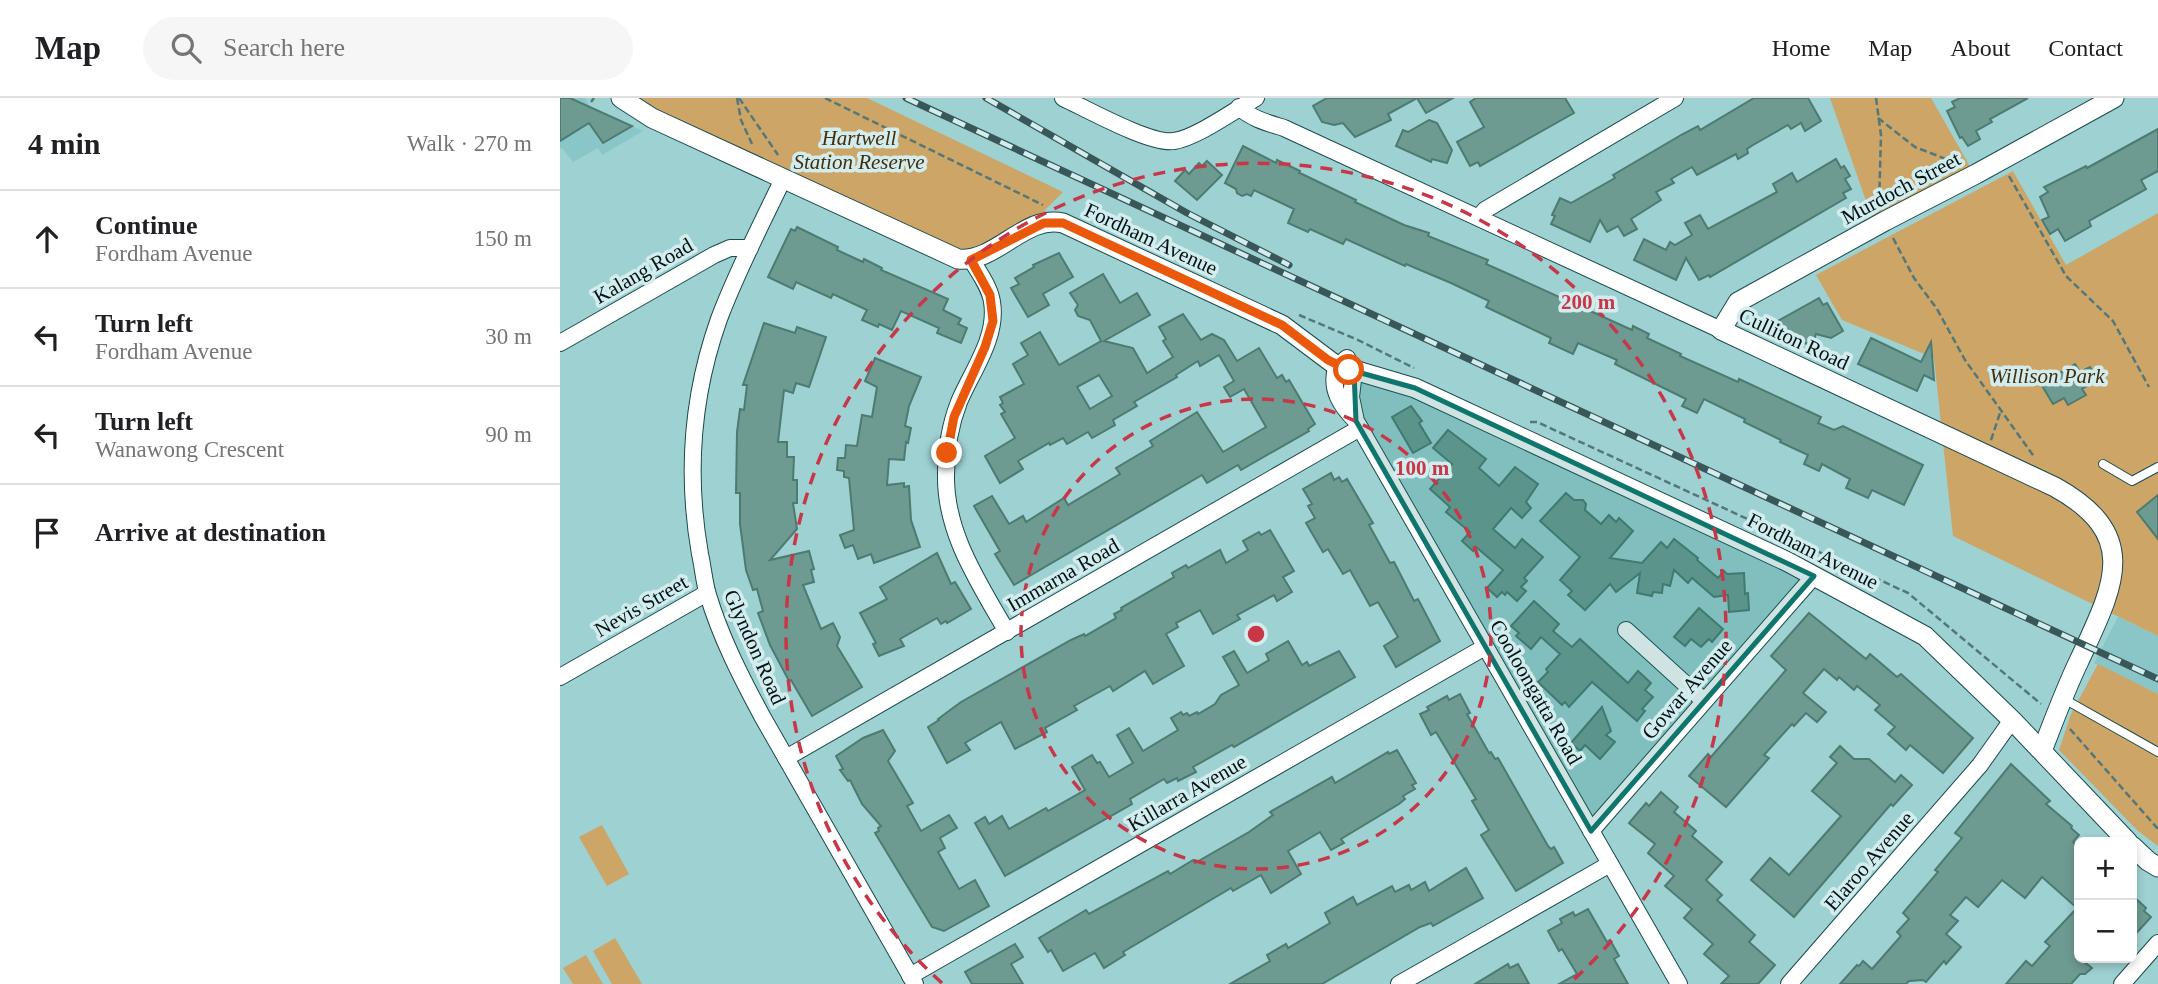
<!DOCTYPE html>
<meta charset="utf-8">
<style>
body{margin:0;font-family:"Times New Roman",serif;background:#f6f6f6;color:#202124}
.controls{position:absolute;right:21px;bottom:21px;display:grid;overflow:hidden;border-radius:10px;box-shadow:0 4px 10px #0003}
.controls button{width:63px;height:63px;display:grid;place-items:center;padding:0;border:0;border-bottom:2px solid #e0e0e0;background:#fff;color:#202124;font:35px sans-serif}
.stop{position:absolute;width:21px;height:21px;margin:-16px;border:5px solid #ea580c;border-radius:50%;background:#fff}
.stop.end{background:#ea580c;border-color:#fff;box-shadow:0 2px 7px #0008}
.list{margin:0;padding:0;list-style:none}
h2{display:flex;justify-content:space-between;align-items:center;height:91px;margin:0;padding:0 28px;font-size:30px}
h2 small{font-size:23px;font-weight:400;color:#757577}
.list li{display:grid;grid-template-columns:46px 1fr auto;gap:21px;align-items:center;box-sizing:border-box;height:98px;padding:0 28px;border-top:2px solid #e0e0e0}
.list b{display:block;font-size:26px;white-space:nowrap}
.list p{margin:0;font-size:23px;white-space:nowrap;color:#757577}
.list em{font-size:23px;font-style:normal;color:#757577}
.icon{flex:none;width:38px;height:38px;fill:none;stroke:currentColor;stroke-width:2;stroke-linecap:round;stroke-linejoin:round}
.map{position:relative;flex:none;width:1598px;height:886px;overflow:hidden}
header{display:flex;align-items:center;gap:42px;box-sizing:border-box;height:98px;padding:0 35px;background:#fff;border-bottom:2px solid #e0e0e0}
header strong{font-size:33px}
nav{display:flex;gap:38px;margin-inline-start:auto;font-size:24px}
.search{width:490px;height:63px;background:#f6f6f6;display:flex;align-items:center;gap:18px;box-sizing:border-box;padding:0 24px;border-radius:38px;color:#757577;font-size:26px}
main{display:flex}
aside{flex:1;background:#fff}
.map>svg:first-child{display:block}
.built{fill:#8ac6c8}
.green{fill:#cca567}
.building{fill:#6d9b91;stroke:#4d7a71;stroke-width:2;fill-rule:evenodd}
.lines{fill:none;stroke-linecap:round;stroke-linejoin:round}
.service-casing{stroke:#1a4b4d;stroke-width:10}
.minor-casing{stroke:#1a4b4d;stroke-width:18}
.tertiary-casing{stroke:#1a4b4d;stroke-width:21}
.path{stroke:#547879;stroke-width:2.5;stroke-dasharray:7 3.5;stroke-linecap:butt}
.service{stroke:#fff;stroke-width:8}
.minor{stroke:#fff;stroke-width:16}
.tertiary{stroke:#fff;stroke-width:19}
.rail-casing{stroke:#395758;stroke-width:7}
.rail{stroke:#d3eced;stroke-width:4.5;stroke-dasharray:13;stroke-linecap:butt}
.route{stroke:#ea580c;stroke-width:9}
.marked{fill:#0f766e;fill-opacity:0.2;stroke:#0f766e;stroke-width:5;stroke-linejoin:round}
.ring{fill:none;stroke:#c73748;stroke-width:3.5;stroke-dasharray:12 9}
.labels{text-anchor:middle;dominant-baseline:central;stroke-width:7;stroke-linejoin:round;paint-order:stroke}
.park-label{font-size:21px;font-style:italic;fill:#412f0f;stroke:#d3eced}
.street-label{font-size:21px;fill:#021415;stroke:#d3eced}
.centre{fill:#c73748;stroke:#d3eced;stroke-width:3.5}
.ring-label{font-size:21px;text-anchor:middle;font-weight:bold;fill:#c73748;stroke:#d3eced;stroke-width:7;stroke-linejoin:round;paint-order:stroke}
</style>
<header>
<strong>Map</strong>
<div class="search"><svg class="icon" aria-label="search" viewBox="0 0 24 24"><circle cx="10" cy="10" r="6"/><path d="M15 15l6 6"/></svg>Search here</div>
<nav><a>Home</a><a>Map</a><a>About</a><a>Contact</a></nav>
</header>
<main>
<aside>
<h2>4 min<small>Walk · 270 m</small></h2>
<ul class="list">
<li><svg class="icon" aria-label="ahead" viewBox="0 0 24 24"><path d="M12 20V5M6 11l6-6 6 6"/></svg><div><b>Continue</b><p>Fordham Avenue</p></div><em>150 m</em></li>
<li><svg class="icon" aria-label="left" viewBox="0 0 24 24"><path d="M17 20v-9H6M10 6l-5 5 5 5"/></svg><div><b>Turn left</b><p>Fordham Avenue</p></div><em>30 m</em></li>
<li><svg class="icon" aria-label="left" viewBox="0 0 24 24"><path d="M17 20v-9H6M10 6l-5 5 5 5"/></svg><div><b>Turn left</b><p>Wanawong Crescent</p></div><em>90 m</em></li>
<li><svg class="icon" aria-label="arrive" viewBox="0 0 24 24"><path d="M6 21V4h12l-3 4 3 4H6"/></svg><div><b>Arrive at destination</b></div></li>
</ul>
</aside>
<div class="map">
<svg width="1598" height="886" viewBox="0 0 1598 886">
<rect width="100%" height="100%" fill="#9ed1d2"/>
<g class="built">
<polygon points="0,0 25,0 31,10 83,33 42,57 38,50 13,64 2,50 0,51"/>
<polygon points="1558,519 1598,538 1598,596 1534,565"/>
</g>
<g class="green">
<polygon points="75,0 307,0 503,94 479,118 425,146 409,151 393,150 127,28"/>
<polygon points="1270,0 1371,0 1412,72 1312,120"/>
<polygon points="1453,73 1506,167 1598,115 1598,538 1393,438 1374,260 1282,222 1256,177"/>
<polygon points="1538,566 1598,596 1598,748 1578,733 1499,652 1511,616"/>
<polygon points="42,727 69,776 47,788 19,739"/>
<polygon points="55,840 82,886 52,886 33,853"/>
<polygon points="26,857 43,886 13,886 3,870"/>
</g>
<g class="building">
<polygon points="0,0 10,0 72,28 43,45 29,25 0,43"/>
<polygon points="767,0 857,0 828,16 831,22 795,39 783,25 774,27 762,24 753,8"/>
<polygon points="857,0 893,0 866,15"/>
<polygon points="916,0 1005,0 1014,15 920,68 918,64 910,68 897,44 924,29 910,4"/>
<polygon points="1194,0 1248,0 1261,23 1245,33 1241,25 1231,31 1228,27 1193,47 1187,51 1188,55 1178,61 1176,56 1137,77 1132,69 1111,81 1114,85 1096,94 1101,102 1071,121 1077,131 1064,138 1058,128 1047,134 1040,122 1030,144 991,126 995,118 992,117 1000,100 1011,105 1055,80 1053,77 1121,37 1138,28 1140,32"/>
<polygon points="1400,0 1468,0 1430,21 1432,24 1416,33 1420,41 1408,48 1402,39 1400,40 1387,13 1395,9 1392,4"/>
<polygon points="869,22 877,25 892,52 887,65 872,61 871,64 836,48 843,32 848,34"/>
<polygon points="1598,31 1598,73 1581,82 1586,91 1529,123 1531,128 1505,143 1498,131 1490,136 1482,122 1489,119 1480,99 1488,94 1484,89 1526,68 1527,70"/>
<polygon points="683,48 716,65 717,62 740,73 739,75 742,76 796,102 795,104 844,127 869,135 868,138 928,162 926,166 953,178 1072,232 1073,228 1089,236 1087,240 1121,256 1120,258 1178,284 1179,281 1261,319 1258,325 1274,332 1283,328 1363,367 1344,407 1312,392 1308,400 1286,390 1290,381 1262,366 1259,373 1244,366 1248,357 1220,344 1221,342 1184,324 1185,321 1144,301 1137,315 1122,308 1126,301 1055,266 1057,262 1018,245 1013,256 989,245 991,240 926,209 929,203 891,185 846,166 845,168 786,141 783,146 750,131 748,134 728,125 734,111 694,92 691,98 687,96 682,98 677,95 676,91 665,85"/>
<polygon points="1276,61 1281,70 1284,68 1290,78 1285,81 1291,91 1283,95 1286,100 1150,179 1149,177 1139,182 1126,160 1116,182 1074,162 1084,141 1106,152 1110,144 1115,147 1132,137 1125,125 1140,117 1148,131 1217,94 1213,86 1232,75 1237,84"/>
<polygon points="647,63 662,77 637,102 615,83 625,72 629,76 639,65 642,68"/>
<polygon points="237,129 278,149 277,152 303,164 304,161 322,170 321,172 388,201 383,212 401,221 398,226 407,230 401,245 377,235 379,230 341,213 332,232 319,226 318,229 302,222 307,212 273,196 271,200 236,184 233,191 208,179 231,131 235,133"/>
<polygon points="499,155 513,179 483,196 489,207 468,219 451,190 459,186 455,180 474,169 473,167"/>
<path d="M543,176L560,205L577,195L590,217L544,243L573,250L587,275L613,259L603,243L606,241L599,229L623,216L641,242L652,236L664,242L677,263L699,250L717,280L722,277L726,284L729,282L755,326L748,331L749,333L681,372L678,367L647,385L642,377L454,487L435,456L440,453L414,408L432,398L449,426L463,418L466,424L504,400L508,407L560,376L556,370L593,348L590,343L637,314L663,354L706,329L684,291L670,299L664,289L674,283L659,257L640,268L638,263L616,277L617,279L574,304L577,308L553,322L555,327L532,340L528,334L507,346L503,340L490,347L489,345L458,363L463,371L440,385L425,358L455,340L441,316L445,314L440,307L443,305L440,299L464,286L453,266L468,257L461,245L480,234L499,267L541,243L530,222L518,218L515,212L518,207L510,195ZM539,277L552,298L530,311L517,289Z"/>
<polygon points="1259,200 1263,207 1267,205 1283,233 1271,240 1256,236 1252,248 1212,233 1216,224"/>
<polygon points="204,225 235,235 237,229 266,239 249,289 236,285 233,295 224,292 218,344 227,344 227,359 234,359 233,382 237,382 237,405 233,405 237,431 210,462 249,453 254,471 251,472 254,484 243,487 261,531 273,525 280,539 277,548 302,589 252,618 231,582 229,583 210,547 198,515 203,513 197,491 193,492 186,472 180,426 180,395 176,395 177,334 180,311 184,312 187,287 183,287"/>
<polygon points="1311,240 1361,264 1371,244 1374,282 1364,277 1357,293 1298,266"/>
<polygon points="315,260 361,279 349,308 345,328 351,330 348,345 346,344 344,362 329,361 327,387 344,385 344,389 349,388 351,422 360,449 314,465 311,456 298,461 293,447 285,450 280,437 294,432 289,380 284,379 284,373 277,372 278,360 285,360 286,347 297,348 302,317 312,319 317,289 305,283"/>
<polygon points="1515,266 1520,274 1530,269 1537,282 1522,291 1526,297 1508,307 1504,300 1493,306 1481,286"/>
<polygon points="851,308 862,323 859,325 871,345 853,355 832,319"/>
<polygon points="888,332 926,361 919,370 939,388 955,369 978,386 966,404 971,410 962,420 951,410 933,431 955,450 962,441 983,459 964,480 967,483 961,489 966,493 957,503 947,494 945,497 942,494 937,499 927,490 943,472 916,449 913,453 902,443 910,434 886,414 890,409 870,391 892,366 873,350"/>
<polygon points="771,375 774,382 779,379 782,384 787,381 813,425 809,427 830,465 834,464 854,503 858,501 880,543 836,569 824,548 838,539 818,504 810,508 790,472 783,476 768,451 763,454 746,425 755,420 748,408 752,406 743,391"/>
<polygon points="1006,395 1014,402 1023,402 1026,406 1025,412 1041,426 1049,417 1056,424 1059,420 1073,433 1050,460 1082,465 1101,444 1107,450 1114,441 1138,460 1137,462 1158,480 1164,473 1167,476 1184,475 1185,496 1188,495 1189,512 1169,514 1168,497 1154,499 1132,480 1128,485 1114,472 1110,488 1103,486 1102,495 1093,494 1092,498 1077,495 1080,475 1056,494 1050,486 1025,512 1008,497 1012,493 1000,482 1020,459 980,423"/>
<polygon points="1598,397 1598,441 1577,414"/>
<polygon points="710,432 734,473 723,479 732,494 717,503 714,497 677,517 680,521 653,536 640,512 616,525 618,529 606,536 624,568 593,586 585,573 553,593 550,588 514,608 517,612 485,630 487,634 455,651 441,624 405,645 410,652 387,665 368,629 379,622 378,621 401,604 511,542 524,536 525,538 556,520 554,516 562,512 561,510 614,479 612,475 626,467 628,470 660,452 666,465 688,452 683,443 699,434 701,437"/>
<polygon points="377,455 391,486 395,484 411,511 387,525 386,523 381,526 377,520 340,541 344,548 319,558 313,546 316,545 300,515 327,501 320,489"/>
<polygon points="974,503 999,526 993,533 1012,549 1020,541 1068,585 1078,573 1091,585 1085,592 1093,599 1082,611 1085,613 1077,623 1032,584 1009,609 1005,604 1002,607 978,584 988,574 986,571 1000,556 981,539 971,551 956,538 959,535 951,528"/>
<polygon points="1139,510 1163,531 1152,544 1149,541 1141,549 1131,541 1125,548 1114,539"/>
<polygon points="1249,515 1306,561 1310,556 1337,579 1341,576 1413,640 1383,675 1350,647 1346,652 1328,636 1335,629 1315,612 1320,607 1297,588 1294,592 1279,579 1277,582 1264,571 1243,595 1266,614 1257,624 1246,615 1234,628 1232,626 1204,657 1209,660 1166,709 1129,678 1148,656 1151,659 1226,572 1211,558"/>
<polygon points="728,543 742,567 747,564 749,568 779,553 795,579 674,649 672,647 633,669 636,674 618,683 617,680 607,685 604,681 570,701 572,706 445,778 415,725 425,719 429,726 442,718 449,731 486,710 488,713 525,692 512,669 532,657 537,665 540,664 549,679 573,665 557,637 569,630 583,653 618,632 611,620 621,614 623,617 627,615 629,618 637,614 638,616 655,606 661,597 679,587 663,559 674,553 687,575 709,562 706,556"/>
<polygon points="900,596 910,615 907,616 929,655 931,654 935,661 938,660 988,748 991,751 994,749 1003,765 956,793 921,737 929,732 912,703 916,701 876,634 871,637 860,616 869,612 867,609 887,598 889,602"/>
<polygon points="1042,609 1051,633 1046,637 1055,644 1040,661 1025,647 1020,653 1011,645"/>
<polygon points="323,632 335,653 328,663 353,705 347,708 361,733 389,717 397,730 380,740 385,750 378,754 399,791 415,782 429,808 384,833 372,829 315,735 319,733 318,730 321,728 302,706 290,682 288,683 280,672 283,671 276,658 303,640"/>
<polygon points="1280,648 1294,661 1309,661 1335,684 1341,677 1352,687 1333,708 1331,706 1234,819 1191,782 1210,760 1229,777 1281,718 1252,693 1277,665 1270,659"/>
<polygon points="837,652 856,685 852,687 855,691 843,698 845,701 839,706 781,741 784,745 771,752 760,734 728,753 741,776 711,795 701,777 673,793 671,790 563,854 565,857 544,870 535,855 503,873 491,852 488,854 479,840 526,812 529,816 608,773 610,776 633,762 635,765 689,734 713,717 710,714 772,679 775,685 828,654 829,656"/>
<polygon points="1451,666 1490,703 1486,706 1512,728 1511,730 1519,737 1513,744 1519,750 1519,860 1532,870 1525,876 1520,876 1511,886 1446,886 1466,863 1472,868 1490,848 1485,844 1517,810 1482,779 1465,800 1442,782 1418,809 1406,799 1390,817 1398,823 1386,836 1401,849 1386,866 1384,863 1366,884 1363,882 1349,883 1346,886 1280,886 1297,867 1299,868 1303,863 1312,871 1341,838 1337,834 1349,821 1343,815 1378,774 1375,772 1402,740 1395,735"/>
<polygon points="1101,694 1118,709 1114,714 1136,733 1132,738 1162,764 1146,782 1162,797 1157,802 1195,837 1189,844 1215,867 1198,886 1161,886 1169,878 1144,856 1153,846 1124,820 1132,811 1105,788 1114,778 1088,755 1095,746 1069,725 1086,705 1089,708"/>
<polygon points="906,770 923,800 873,828 871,825 860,829 762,886 670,886 710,863 707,857 726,846 728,850 770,825 765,815 793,799 797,807 832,788 835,794 849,787 851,792 865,784 869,793"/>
<polygon points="1572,797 1586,810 1584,813 1591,819 1572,840"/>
<polygon points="1028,811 1047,844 1050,842 1059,858 1054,861 1068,886 999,886 1017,876 1002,851 999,853 988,833 1002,825 1000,821 1013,814 1015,818"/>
<polygon points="455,846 463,859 451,866 463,886 412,886 405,874"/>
<polygon points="948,866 950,870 958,866 969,886 915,886"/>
</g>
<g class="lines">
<defs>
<g id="service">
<polyline points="1543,366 1572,383 1598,369"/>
<polyline points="1504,601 1598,654"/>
</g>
<g id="minor">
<path d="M503,0C527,11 591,47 614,43C636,40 675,12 696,0"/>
<path d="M679,9C692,21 708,25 724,30L1161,232"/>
<path d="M223,81C201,127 177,173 159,221C132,297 126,376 140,456C143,469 144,484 148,497C161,540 181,579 202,618L355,886"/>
<polyline points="919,119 925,112 1115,0"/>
<path d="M411,161C419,175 430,189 432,204C438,239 412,273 399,304C390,327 386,352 386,377C385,435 419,485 447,534"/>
<polyline points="0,245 154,157 170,150 190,150"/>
<path d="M796,323C781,308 770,292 776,270L787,260L794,273L791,299L796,323L1119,886"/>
<polyline points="1066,532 1144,603"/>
<polyline points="0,579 147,495"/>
<polyline points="226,660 800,330"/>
<polyline points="1031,733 1254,478"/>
<polyline points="350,878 925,549"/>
<polyline points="839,886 1050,766"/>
<polyline points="1229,886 1420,667 1452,622"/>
<polyline points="1562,886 1598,845"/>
</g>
<g id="tertiary">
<path d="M61,0L92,20L398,161C436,165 465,116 503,125L722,227L774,266L855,290L1228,464L1365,538L1452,622L1568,744"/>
<path d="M1482,653C1494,622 1505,592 1519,563C1553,489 1583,438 1495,389L1161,232L1178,204L1325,123L1416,76L1554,0"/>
<polyline points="1572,748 1588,763 1598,769"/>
</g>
</defs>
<use href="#service" class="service-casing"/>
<use href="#minor" class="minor-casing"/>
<use href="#tertiary" class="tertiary-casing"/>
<g class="path">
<polyline points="177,0 181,22 192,46"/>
<polyline points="179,0 218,57"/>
<polyline points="265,0 483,107"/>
<polyline points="1316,0 1321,37 1319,108"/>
<polyline points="31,4 34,0"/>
<polyline points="1318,20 1355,49 1399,66"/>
<polyline points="1449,78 1506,178 1553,223 1589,289"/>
<polyline points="1333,140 1354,180 1377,211 1405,262 1475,360"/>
<polyline points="739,217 798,242 854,270"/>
<polyline points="970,324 977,324 1348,495 1481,606"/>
<polyline points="1431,342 1441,312"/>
<polyline points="1510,631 1598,731"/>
</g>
<use href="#service" class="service"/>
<use href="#minor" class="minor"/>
<use href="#tertiary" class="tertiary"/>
<defs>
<g id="rail">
<polyline points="346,0 1598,581"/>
<polyline points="426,0 627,115 729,167"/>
</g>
</defs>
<use href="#rail" class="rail-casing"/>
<use href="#rail" class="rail"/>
</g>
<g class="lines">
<polyline class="route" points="387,355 394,319 425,249 433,223 430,197 411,162 484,125 503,125 722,227 768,262 789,272"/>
</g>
<path class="marked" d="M794,273L855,290L1254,478L1031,733L796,323Z"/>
<g class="ring">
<circle cx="696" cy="536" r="235"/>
<path d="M382 885A470 470 0 1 1 1010 885"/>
</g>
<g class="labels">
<g class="park-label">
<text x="299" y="40">Hartwell<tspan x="299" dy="24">Station Reserve</tspan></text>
<text x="1487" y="278">Willison Park</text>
</g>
<g class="street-label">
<text transform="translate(1341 90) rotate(-28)">Murdoch Street</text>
<text transform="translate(591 141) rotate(25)">Fordham Avenue</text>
<text transform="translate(83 173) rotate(-30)">Kalang Road</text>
<text transform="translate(1234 241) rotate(25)">Culliton Road</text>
<text transform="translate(1253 453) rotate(27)">Fordham Avenue</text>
<text transform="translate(503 477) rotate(-30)">Immarna Road</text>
<text transform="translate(81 508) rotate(-30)">Nevis Street</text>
<text transform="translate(195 549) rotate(66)">Glyndon Road</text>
<text transform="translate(1127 591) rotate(-49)">Gowar Avenue</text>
<text transform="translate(976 594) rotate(60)">Cooloongatta Road</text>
<text transform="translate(627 695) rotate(-30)">Killarra Avenue</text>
<text transform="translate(1309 763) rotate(-49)">Elaroo Avenue</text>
</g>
</g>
<circle cx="696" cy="536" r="10" class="centre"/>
<g class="ring-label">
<text x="1028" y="211">200 m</text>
<text x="862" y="377">100 m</text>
</g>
</svg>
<div class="controls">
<button>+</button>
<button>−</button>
</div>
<div class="stop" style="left:789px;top:272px"></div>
<div class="stop end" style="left:387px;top:355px"></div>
</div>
</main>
